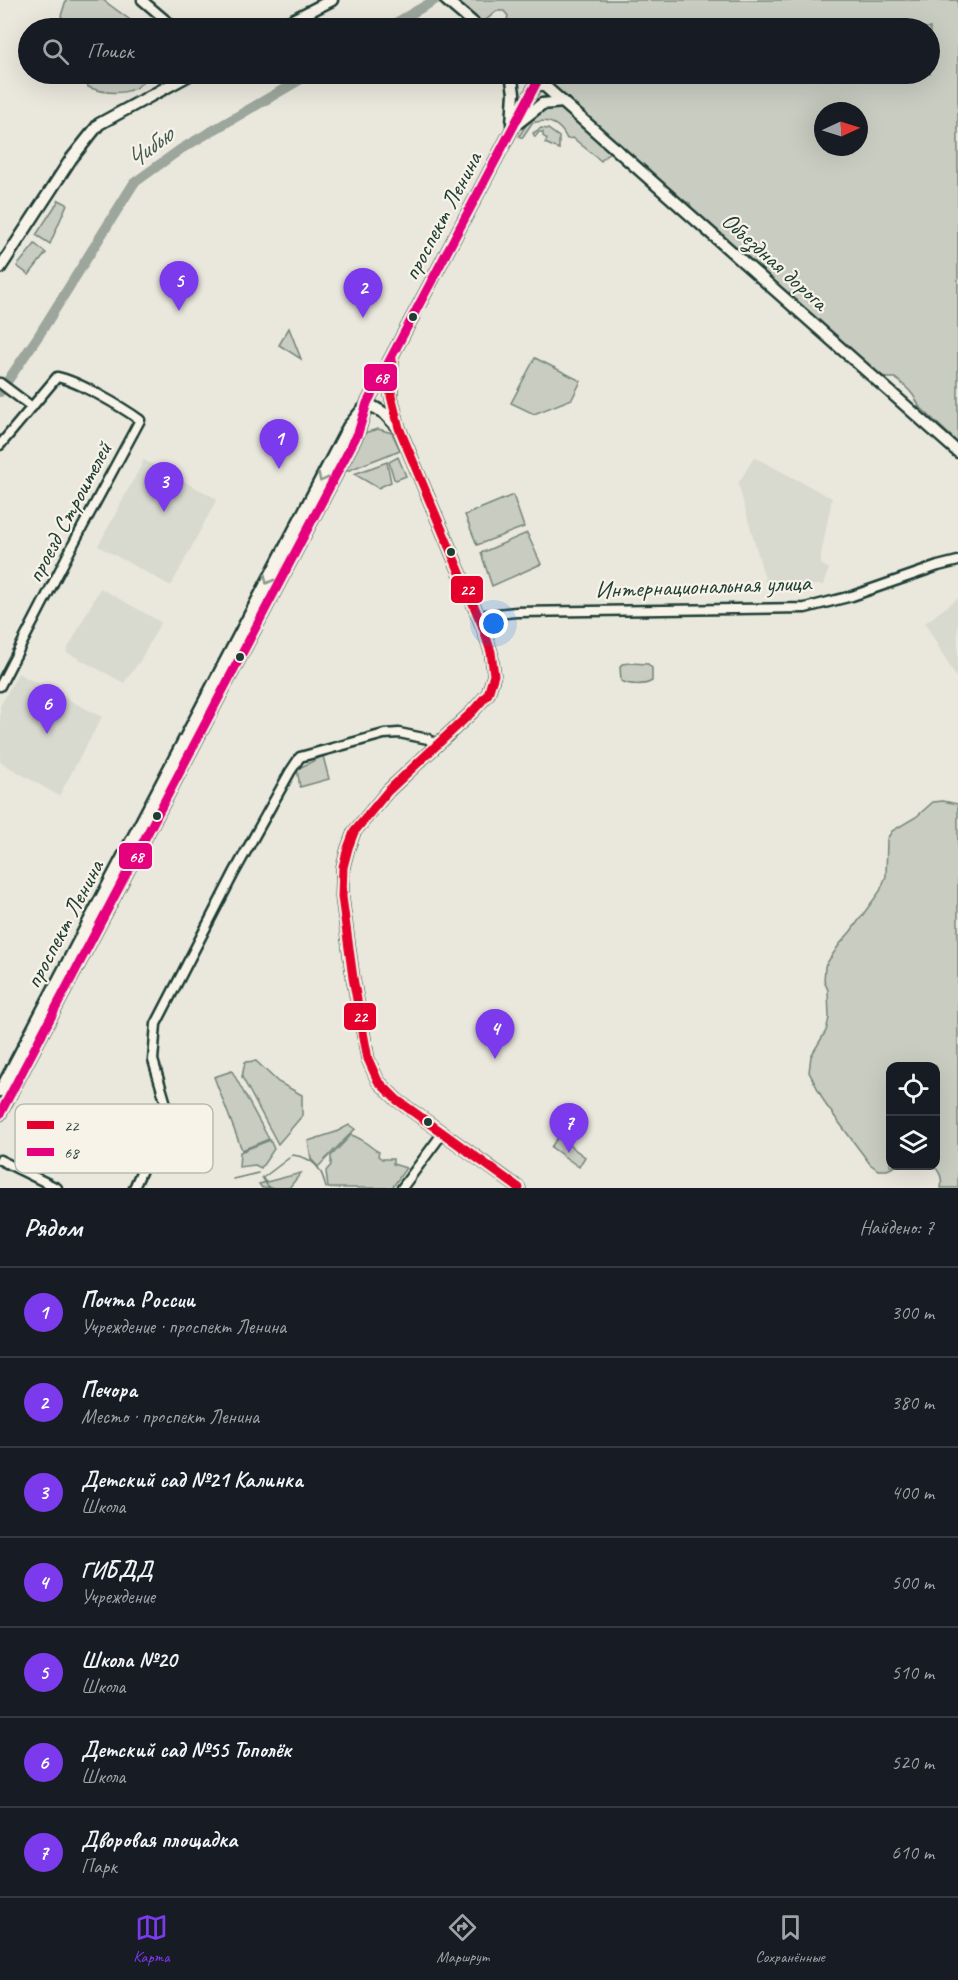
<!DOCTYPE html>
<html lang="ru">
<meta charset="utf-8">
<style>
body{margin:0;font-family:Caveat,sans-serif;background:#242831;color:#f1f3f6}
.controls{position:absolute;right:18px;bottom:18px;display:grid;overflow:hidden;border-radius:12px;box-shadow:0 6px 24px #0002}
.controls button{width:54px;height:54px;display:grid;place-items:center;padding:0;border:0;border-bottom:2px solid #363941;background:#171b24;color:#f1f3f6;font:30px sans-serif}
.compass{position:absolute;left:814px;top:102px;width:54px;height:54px;border-radius:50%;background:#171b24;box-shadow:0 6px 24px #0002;rotate:86deg}
.you{position:absolute;left:494px;top:624px;width:21px;height:21px;margin:-15px;border:4px solid #fff;border-radius:50%;background:#1a73e8;box-shadow:0 0 0 9px #1a73e833}
.badge{display:grid;place-items:center;width:39px;height:39px;border-radius:50%;background:#7c3aed;color:#fff;font-size:20px;font-weight:700}
.pin{position:absolute;translate:-50% -50px;filter:drop-shadow(0 2px 3px #0008)}
.pin::after{content:'';position:absolute;top:32px;width:21px;height:18px;background:inherit;clip-path:polygon(0 0,100% 0,50% 100%)}
.list{margin:0;padding:0;list-style:none}
h2{display:flex;justify-content:space-between;align-items:center;height:78px;margin:0;padding:0 24px;font-size:26px}
h2 small{font-size:20px;font-weight:400;color:#9ea1a6}
.list li{display:grid;grid-template-columns:39px 1fr auto;gap:18px;align-items:center;box-sizing:border-box;height:90px;padding:0 24px;border-top:2px solid #363941}
.list b{display:block;font-size:22px;white-space:nowrap}
.list p{margin:0;font-size:20px;white-space:nowrap;color:#9ea1a6}
.list em{font-size:20px;font-style:normal;color:#9ea1a6}
.icon{flex:none;width:33px;height:33px;fill:none;stroke:currentColor;stroke-width:2;stroke-linecap:round;stroke-linejoin:round}
.map{position:relative;flex:none;width:958px;height:1188px;overflow:hidden}
.search{position:absolute;background:#171b24;box-shadow:0 6px 24px #0002;left:18px;right:18px;top:18px;height:66px;display:flex;align-items:center;gap:15px;box-sizing:border-box;padding:0 21px;border-radius:33px;color:#9ea1a6;font-size:22px}
.sheet{height:708px;background:#171b24}
nav{display:flex;justify-content:space-around;align-items:center;box-sizing:border-box;height:84px;border-top:2px solid #363941;background:#171b24;font-size:16px;color:#9ea1a6}
nav a{display:grid;justify-items:center;gap:3px}
nav .on{color:#7c3aed}
.map>svg:first-child{display:block}
.built{fill:#d9dacf}
.green{fill:#c8ccc1;stroke:#74847a;stroke-width:1.5;fill-rule:evenodd}
.lines{fill:none;stroke-linecap:round;stroke-linejoin:round}
.stream{stroke:#6a7c72;stroke-width:1.5}
.river{stroke:#9ca69c;stroke-width:10}
.minor-casing{stroke:#1f3d34;stroke-width:13}
.major-casing{stroke:#1f3d34;stroke-width:15}
.minor{stroke:#f7f3e8;stroke-width:8}
.major{stroke:#f7f3e8;stroke-width:10}
.bus-1-casing{stroke:#f7f3e8;stroke-width:14}
.bus-2-casing{stroke:#f7f3e8;stroke-width:14}
.bus-1{stroke:#e4002b;stroke-width:9}
.bus-2{stroke:#e5007d;stroke-width:9}
.oneway{stroke:#8b988e}
.bus-dot{fill:#1f3d34;stroke:#f7f3e8;stroke-width:2}
.labels{text-anchor:middle;dominant-baseline:central;stroke-width:4.5;stroke-linejoin:round;paint-order:stroke}
.street-label{font-size:24px;fill:#1f3d34;stroke:#f7f3e8}
.water-label{font-size:26px;font-style:italic;fill:#445c53;stroke:#f7f3e8}
.key{fill:#f7f3e8;stroke:#b6bcb2;stroke-width:1.5}
.key-label{font-size:16px;fill:#1f3d34}
.line-badge{stroke:#f7f3e8;stroke-width:2}
.badge-label{font-size:16px;text-anchor:middle;font-weight:bold;fill:#fff}
</style>
<div class="map">
<svg width="958" height="1188" viewBox="0 0 958 1188">
<rect width="100%" height="100%" fill="#eae8dd"/>
<filter id="ink" filterUnits="userSpaceOnUse"><feTurbulence type="fractalNoise" baseFrequency=".0167" numOctaves="2"/><feDisplacementMap in="SourceGraphic" scale="12" xChannelSelector="R" yChannelSelector="G"/><feConvolveMatrix kernelMatrix="1 2 1 2 8 2 1 2 1" color-interpolation-filters="sRGB"/></filter>
<g filter="url(#ink)">
<g class="built">
<polygon points="754,457 832,498 821,555 821,564 829,569 823,585 767,586 738,484"/>
<polygon points="144,460 217,499 171,586 98,546"/>
<polygon points="100,588 161,622 140,661 124,683 66,652"/>
<polygon points="958,598 958,681 925,623"/>
<polygon points="18,673 102,717 59,796 0,762 0,706"/>
</g>
<g class="green">
<polygon points="66,0 103,0 141,28 73,28 61,16"/>
<path d="M452,0H958V443L919,406C914,393 905,386 895,378H887L881,375L692,212L690,203L680,200L535,74H930V28H499L507,20L508,16L504,11H497C493,13 489,19 485,20C474,25 459,6 452,0ZM823,111H859V147H823Z"/>
<path d="M84,74H148C137,97 109,95 88,87Z"/>
<path d="M543,106L564,108L593,137L611,150L601,161L573,138L567,139C560,124 549,118 532,123L522,138L519,136L533,114Z"/>
<polygon points="541,128 548,129 559,137 559,149 545,143 547,139 543,136 543,132 539,132 535,137 533,133"/>
<polygon points="59,200 67,204 50,244 36,235"/>
<polygon points="35,244 46,253 29,275 17,266"/>
<polygon points="289,328 301,359 279,345"/>
<polygon points="535,358 581,381 572,399 534,414 511,403"/>
<polygon points="378,429 392,433 400,450 347,471 344,470 360,436 364,433"/>
<polygon points="398,457 406,476 396,480 394,479 389,462"/>
<polygon points="387,462 391,482 378,488 354,474"/>
<polygon points="513,495 524,527 477,545 465,515"/>
<polygon points="527,533 541,564 492,586 481,553"/>
<path d="M630,663L648,664L652,668V681C644,686 629,685 621,681L620,667L622,664Z"/>
<polygon points="323,756 329,779 300,787 297,769"/>
<path d="M943,801L958,804V1188H941C943,1179 940,1172 934,1166L936,1066H890V1166H896L887,1170H878L870,1164L826,1105L809,1072L811,1056L826,1031L829,1018L828,990L824,981L825,966L839,945L851,931L880,891L886,876L887,839L892,831L916,817L933,802Z"/>
<polygon points="256,1061 278,1082 302,1095 302,1116 278,1144 242,1077 245,1062"/>
<polygon points="232,1071 269,1139 242,1150 214,1077"/>
<polygon points="349,1125 355,1129 318,1167 311,1159 308,1141 336,1132"/>
<path d="M351,1135C363,1138 369,1147 379,1152L378,1156L382,1159H393V1164L406,1168L392,1188H328L326,1171L331,1165V1156Z"/>
<polygon points="558,1137 585,1157 579,1167 551,1147"/>
<polygon points="270,1140 274,1149 261,1168 255,1165 239,1167 240,1152"/>
<polygon points="301,1173 289,1188 262,1188 259,1184"/>
</g>
<g class="lines">
<g class="stream">
<path d="M291,1156L293,1155C314,1158 322,1168 326,1188"/>
<polyline points="262,1177 269,1188"/>
<polyline points="264,1177 289,1158"/>
<polyline points="233,1179 258,1173"/>
</g>
<g class="river">
<polyline points="387,28 435,0"/>
<polyline points="0,392 39,335 134,183 181,149 310,74"/>
</g>
<defs>
<g id="minor">
<polyline points="142,0 175,28"/>
<polyline points="0,383 32,407"/>
<path d="M0,445L57,377C78,381 122,407 140,420L77,537L0,686"/>
<polyline points="478,616 516,612 805,608 852,596 938,566 958,561"/>
<polyline points="0,1160 57,1188"/>
<polyline points="134,1188 168,1111 153,1060 156,1024 234,873 290,772 300,757 384,734 399,733 428,739 436,746"/>
<polyline points="402,1188 442,1134"/>
</g>
<g id="major">
<polyline points="446,0 479,28"/>
<polyline points="277,28 332,0"/>
<polyline points="511,74 514,93 512,125"/>
<polyline points="531,74 958,452"/>
<polyline points="519,122 542,104 563,102"/>
<polyline points="0,268 71,159 99,124 191,74"/>
<polyline points="392,361 391,396 399,428 482,625 491,652 494,675 488,694 472,712 388,791 354,832 348,848 343,867 342,897 353,978 368,1059 378,1081 397,1100 519,1188"/>
<polyline points="367,403 384,413 397,427"/>
<polyline points="0,1091 348,427 362,410"/>
<polyline points="0,1114 358,433 367,403 538,80"/>
</g>
</defs>
<use href="#minor" class="minor-casing"/>
<use href="#major" class="major-casing"/>
<use href="#minor" class="minor"/>
<use href="#major" class="major"/>
<defs>
<polyline id="bus-1" points="392,359 391,396 399,428 482,625 491,652 494,675 488,694 472,712 388,791 354,832 348,848 343,867 342,897 353,978 368,1059 378,1081 397,1100 519,1188"/>
<polyline id="bus-2" points="0,1114 358,433 367,403 538,80"/>
</defs>
<use href="#bus-1" class="bus-1-casing"/>
<use href="#bus-2" class="bus-2-casing"/>
<use href="#bus-1" class="bus-1"/>
<use href="#bus-2" class="bus-2"/>
</g>
<defs><path id="oneway-chevron" d="M-2-3.5L2.5 0L-2 3.5" fill="none" stroke-width="1.6" stroke-linecap="round" stroke-linejoin="round" transform="scale(1.5)"/></defs>
<g class="oneway">
<use href="#oneway-chevron" transform="translate(322 478) rotate(118)"/>
<use href="#oneway-chevron" transform="translate(268 580) rotate(118)"/>
</g>
</g>
<g class="bus-dot">
<circle cx="413" cy="317" r="5"/>
<circle cx="451" cy="552" r="5"/>
<circle cx="240" cy="657" r="5"/>
<circle cx="157" cy="816" r="5"/>
<circle cx="428" cy="1122" r="5"/>
</g>
<g class="labels">
<g class="street-label">
<text transform="translate(442 216) rotate(-62)">проспект Ленина</text>
<text transform="translate(775 261) rotate(42)">Объездная дорога</text>
<text transform="translate(69 512) rotate(-62)">проезд Строителей</text>
<text transform="translate(703 586) rotate(-2)">Интернациональная улица</text>
<text transform="translate(64 924) rotate(-62)">проспект Ленина</text>
</g>
<g class="water-label">
<text transform="translate(149 147) rotate(-37)">Чибью</text>
</g>
</g>
<rect x="15" y="1104" width="198" height="69" rx="9" class="key"/>
<rect x="27" y="1121" width="27" height="8" fill="#e4002b"/>
<rect x="27" y="1148" width="27" height="8" fill="#e5007d"/>
<g class="key-label">
<text x="64" y="1131">22</text>
<text x="64" y="1158">68</text>
</g>
<g class="line-badge">
<rect x="363" y="363" width="35" height="29" rx="6" fill="#e5007d"/>
<rect x="450" y="575" width="34" height="29" rx="6" fill="#e4002b"/>
<rect x="118" y="842" width="35" height="28" rx="6" fill="#e5007d"/>
<rect x="343" y="1002" width="34" height="29" rx="6" fill="#e4002b"/>
</g>
<g class="badge-label">
<text x="381" y="383">68</text>
<text x="467" y="595">22</text>
<text x="136" y="862">68</text>
<text x="360" y="1022">22</text>
</g>
</svg>
<div class="controls">
<button><svg class="icon" aria-label="locate" viewBox="0 0 24 24"><circle cx="12" cy="12" r="6"/><path d="M12 2v4M12 18v4M2 12h4M18 12h4"/></svg></button>
<button><svg class="icon" aria-label="layers" viewBox="0 0 24 24"><path d="M12 4l9 5-9 5-9-5zM3 14l9 5 9-5"/></svg></button>
</div>
<svg class="compass" viewBox="-18 -18 36 36"><path d="M0-13l5 13h-10z" fill="#e53935"/><path d="M0 13l5-13h-10z" fill="#9ea1a6"/></svg>
<div class="you"></div>
<div class="pin badge" style="left:279px;top:469px">1</div>
<div class="pin badge" style="left:363px;top:318px">2</div>
<div class="pin badge" style="left:164px;top:512px">3</div>
<div class="pin badge" style="left:495px;top:1059px">4</div>
<div class="pin badge" style="left:179px;top:311px">5</div>
<div class="pin badge" style="left:47px;top:734px">6</div>
<div class="pin badge" style="left:569px;top:1153px">7</div>
<div class="search"><svg class="icon" aria-label="search" viewBox="0 0 24 24"><circle cx="10" cy="10" r="6"/><path d="M15 15l6 6"/></svg>Поиск</div>
</div>
<section class="sheet">
<h2>Рядом<small>Найдено: 7</small></h2>
<ul class="list">
<li><span class="badge">1</span><div><b>Почта России</b><p>Учреждение · проспект Ленина</p></div><em>300 m</em></li>
<li><span class="badge">2</span><div><b>Печора</b><p>Место · проспект Ленина</p></div><em>380 m</em></li>
<li><span class="badge">3</span><div><b>Детский сад №21 Калинка</b><p>Школа</p></div><em>400 m</em></li>
<li><span class="badge">4</span><div><b>ГИБДД</b><p>Учреждение</p></div><em>500 m</em></li>
<li><span class="badge">5</span><div><b>Школа №20</b><p>Школа</p></div><em>510 m</em></li>
<li><span class="badge">6</span><div><b>Детский сад №55 Тополёк</b><p>Школа</p></div><em>520 m</em></li>
<li><span class="badge">7</span><div><b>Дворовая площадка</b><p>Парк</p></div><em>610 m</em></li>
</ul>
</section>
<nav>
<a class="on"><svg class="icon" aria-label="map" viewBox="0 0 24 24"><path d="M3 6l6-2 6 2 6-2v14l-6 2-6-2-6 2zM9 4v14M15 6v14"/></svg>Карта</a>
<a><svg class="icon" aria-label="directions" viewBox="0 0 24 24"><path d="M12 3l9 9-9 9-9-9zM9 14v-3h6M13 9l2 2-2 2"/></svg>Маршрут</a>
<a><svg class="icon" aria-label="saved" viewBox="0 0 24 24"><path d="M7 4h10v16l-5-4-5 4z"/></svg>Сохранённые</a>
</nav>
